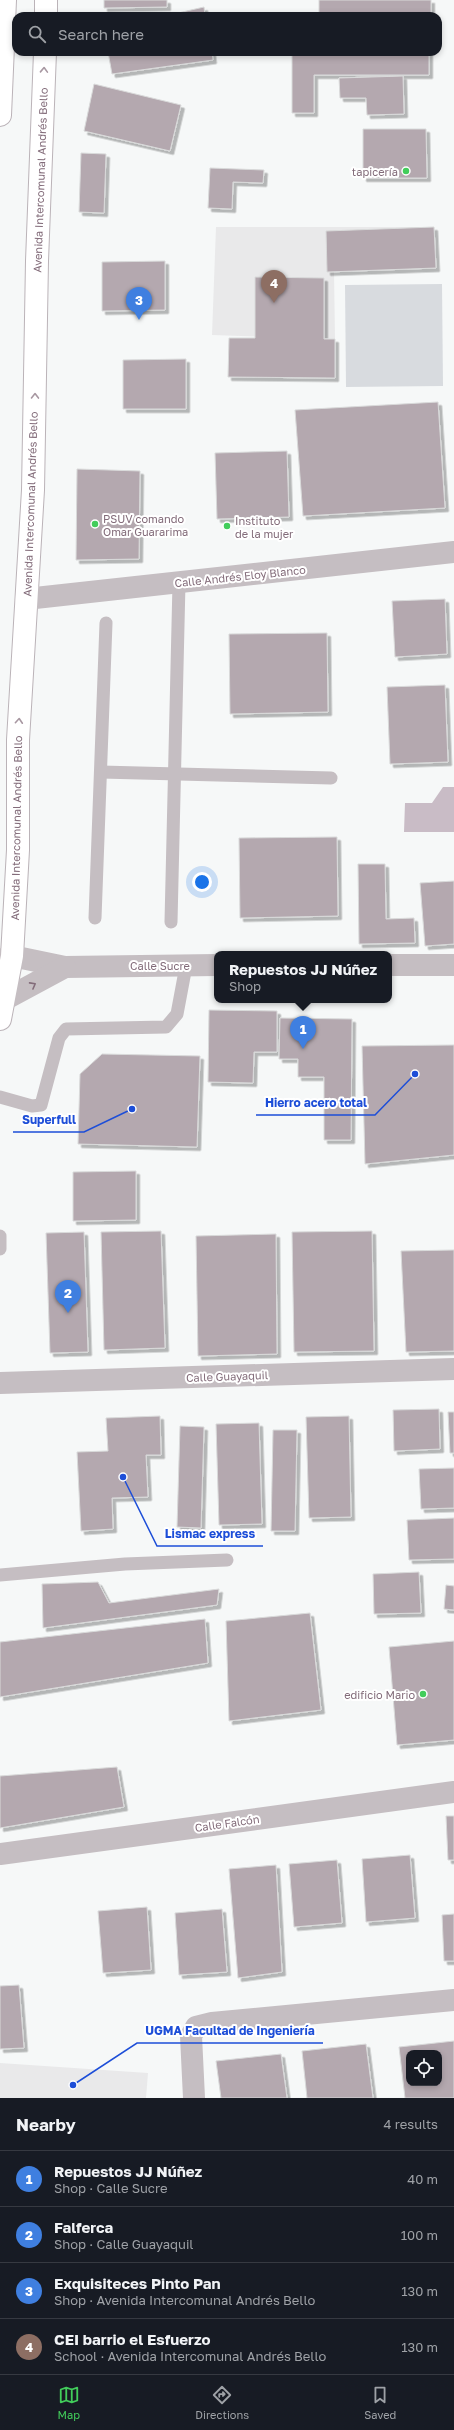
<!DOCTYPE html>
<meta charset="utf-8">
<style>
body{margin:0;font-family:"Golos Text",sans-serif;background:#242831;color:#f1f3f6}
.controls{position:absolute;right:12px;bottom:12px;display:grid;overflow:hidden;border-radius:8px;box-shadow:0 2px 6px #0003}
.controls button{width:36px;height:36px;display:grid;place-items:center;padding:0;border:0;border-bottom:1px solid #363941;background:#171b24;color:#f1f3f6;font:20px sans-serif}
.you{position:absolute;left:202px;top:882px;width:14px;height:14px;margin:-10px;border:3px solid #fff;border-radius:50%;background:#1a73e8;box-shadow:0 0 0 6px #1a73e833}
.badge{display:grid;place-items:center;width:26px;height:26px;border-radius:50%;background:#42cd5b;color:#fff;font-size:13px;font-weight:700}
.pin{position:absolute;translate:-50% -33px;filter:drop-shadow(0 1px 2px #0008)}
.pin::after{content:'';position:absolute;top:21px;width:14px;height:12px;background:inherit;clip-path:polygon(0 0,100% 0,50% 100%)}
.popup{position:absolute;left:214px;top:951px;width:178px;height:52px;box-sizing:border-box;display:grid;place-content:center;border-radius:8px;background:#171b24;filter:drop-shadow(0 1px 3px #0005);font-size:13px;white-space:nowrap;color:#9ea1a6}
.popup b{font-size:15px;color:#f1f3f6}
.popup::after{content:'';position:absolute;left:50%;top:100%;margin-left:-8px;border:8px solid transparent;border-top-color:#171b24}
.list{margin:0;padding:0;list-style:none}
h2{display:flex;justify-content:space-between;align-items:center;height:52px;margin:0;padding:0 16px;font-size:17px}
h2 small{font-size:13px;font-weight:400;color:#9ea1a6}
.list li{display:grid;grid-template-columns:26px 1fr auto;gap:12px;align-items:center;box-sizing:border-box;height:56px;padding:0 16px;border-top:1px solid #363941}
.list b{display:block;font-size:15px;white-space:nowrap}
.list p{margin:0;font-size:13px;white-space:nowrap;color:#9ea1a6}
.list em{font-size:13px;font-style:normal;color:#9ea1a6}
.icon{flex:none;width:22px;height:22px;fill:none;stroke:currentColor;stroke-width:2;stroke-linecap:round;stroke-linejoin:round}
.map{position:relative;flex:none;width:454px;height:2098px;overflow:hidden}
.search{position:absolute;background:#171b24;box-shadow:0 2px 6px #0003;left:12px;right:12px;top:12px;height:44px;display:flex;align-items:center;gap:10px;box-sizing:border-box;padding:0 14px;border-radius:12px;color:#9ea1a6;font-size:15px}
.sheet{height:276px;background:#171b24}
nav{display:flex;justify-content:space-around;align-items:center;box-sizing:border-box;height:56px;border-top:1px solid #363941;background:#171b24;font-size:11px;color:#9ea1a6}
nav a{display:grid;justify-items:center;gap:2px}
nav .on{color:#42cd5b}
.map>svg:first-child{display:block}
.built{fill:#e9e9ea}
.green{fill:#d8dbdf}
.water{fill:#c9bcc6}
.building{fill:#b4a8af;stroke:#d9dada;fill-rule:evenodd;filter:url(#shadow)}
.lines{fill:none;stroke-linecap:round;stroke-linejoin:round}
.secondary-casing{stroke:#bbb3b8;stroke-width:24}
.service{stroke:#c5bec2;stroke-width:13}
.minor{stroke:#c5bec2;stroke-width:22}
.tertiary{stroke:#c5bec2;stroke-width:22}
.secondary{stroke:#fff;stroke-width:22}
.oneway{stroke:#a898a2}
.oneway2{stroke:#836c7a}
.poi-dot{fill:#42cd5b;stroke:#fff;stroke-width:1.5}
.labels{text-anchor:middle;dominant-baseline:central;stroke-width:4;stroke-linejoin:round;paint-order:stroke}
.poi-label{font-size:11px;fill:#836c7a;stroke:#fff;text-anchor:end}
.street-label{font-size:11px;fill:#836c7a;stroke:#fff}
.leader{fill:none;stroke:#1d4ed8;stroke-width:1.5}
.callout-dot{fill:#1d4ed8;stroke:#fff;stroke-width:1.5}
.callout-label{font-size:12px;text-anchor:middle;font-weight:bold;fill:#1d4ed8;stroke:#fff;stroke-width:4;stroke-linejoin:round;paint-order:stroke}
</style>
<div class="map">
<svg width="454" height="2098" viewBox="0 0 454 2098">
<defs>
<filter id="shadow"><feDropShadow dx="3.5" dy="3.5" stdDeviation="0" flood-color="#0004"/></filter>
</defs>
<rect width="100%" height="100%" fill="#f6f8f8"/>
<g class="built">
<polygon points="216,227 434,227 436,268 334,271 335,339 212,335"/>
<polygon points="0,2063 148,2073 146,2098 0,2098"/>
</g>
<polygon class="green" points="442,284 443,386 346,387 345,285"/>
<polygon class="water" points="443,787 454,787 454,832 404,832 405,803 432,803"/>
<g class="building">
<polygon points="104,0 167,0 167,7 104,8"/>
<rect x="319" y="0" width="112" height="16"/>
<polygon points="204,7 205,16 165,16"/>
<polygon points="108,52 212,52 213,60 112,74"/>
<polygon points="292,52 429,52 429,75 314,75 314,113 292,113"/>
<polygon points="403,76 404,114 367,115 366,98 340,98 339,78"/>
<polygon points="94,84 181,105 170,151 84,131"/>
<polygon points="363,129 426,129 427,178 363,178"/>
<polygon points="81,153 106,154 104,213 79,212"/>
<polygon points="210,168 264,170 263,183 233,182 232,209 208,208"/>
<polygon points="434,227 436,268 327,272 326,231"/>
<polygon points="165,261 165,310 102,311 102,262"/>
<polygon points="255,277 324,278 324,339 335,339 335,378 228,377 229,338 255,338"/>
<polygon points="186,359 186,409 123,409 123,360"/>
<polygon points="438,402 445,508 303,516 295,410"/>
<polygon points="287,451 289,517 217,519 215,453"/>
<polygon points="77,469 140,471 139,559 76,560"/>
<polygon points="445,599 447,654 395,657 392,601"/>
<polygon points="327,633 328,712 230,714 229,634"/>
<polygon points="445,685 448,762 390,764 387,687"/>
<polygon points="337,837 338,916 240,918 239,838"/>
<polygon points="358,864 385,864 386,919 414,918 415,943 359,944"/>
<polygon points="454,881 454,944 425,946 420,883"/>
<polygon points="209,1010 277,1011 277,1052 254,1052 253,1083 208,1082"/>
<polygon points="280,1018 352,1019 351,1140 324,1140 324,1077 298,1077 298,1059 279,1059"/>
<polygon points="454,1045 454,1155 365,1164 362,1046"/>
<polygon points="102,1054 200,1056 197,1147 78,1144 80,1074"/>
<polygon points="136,1171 136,1220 73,1221 73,1172"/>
<polygon points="161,1231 165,1348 104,1350 101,1232"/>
<polygon points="372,1231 374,1351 294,1352 292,1232"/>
<polygon points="84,1232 88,1352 50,1353 46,1233"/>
<polygon points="276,1234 277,1354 198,1356 196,1236"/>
<polygon points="454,1250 454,1351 406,1352 401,1251"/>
<polygon points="439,1409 440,1449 394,1451 393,1410"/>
<polygon points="448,1412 454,1412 454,1453 450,1453"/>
<polygon points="160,1416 161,1455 146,1455 148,1497 112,1498 113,1529 81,1531 77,1452 108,1451 106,1418"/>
<polygon points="349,1416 351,1517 309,1518 306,1417"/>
<polygon points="259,1423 262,1524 219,1525 216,1424"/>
<polygon points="180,1426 204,1427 201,1528 177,1527"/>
<polygon points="273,1430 297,1430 295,1531 271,1531"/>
<polygon points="454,1468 454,1508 421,1509 419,1469"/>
<polygon points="454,1518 454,1559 409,1560 407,1520"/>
<polygon points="419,1572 421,1613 374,1614 373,1574"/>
<polygon points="98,1582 109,1603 219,1589 217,1605 43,1628 42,1584"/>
<polygon points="446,1585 454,1586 454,1610 444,1609"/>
<polygon points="310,1613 321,1710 229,1721 226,1621"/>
<polygon points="205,1619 208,1663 0,1697 0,1642"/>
<polygon points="454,1641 454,1740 397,1745 389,1647"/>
<polygon points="117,1767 124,1807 0,1828 0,1776"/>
<polygon points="446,1816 454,1816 454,1860 448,1860"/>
<polygon points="410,1855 415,1918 366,1922 362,1859"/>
<polygon points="337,1860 342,1923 294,1927 289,1864"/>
<polygon points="276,1865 282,1972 238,1978 229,1869"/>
<polygon points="147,1907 151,1970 103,1973 98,1911"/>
<polygon points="222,1909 227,1972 179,1975 175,1913"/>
<polygon points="454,1914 454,1961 444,1961 442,1915"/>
<polygon points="19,1985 24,2048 0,2049 0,1986"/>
<path d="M454,2041V2098H405L399,2047ZM409,2053H439V2083H409Z"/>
<polygon points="366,2044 373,2098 307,2098 302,2051"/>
<polygon points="281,2054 287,2098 221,2098 216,2061"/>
</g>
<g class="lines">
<defs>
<g id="secondary">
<polyline points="46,16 46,0"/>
<polyline points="0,115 5,0"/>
<polyline points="0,1019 12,956 18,850 18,740 33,490 37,261 45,52"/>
</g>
</defs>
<use href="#secondary" class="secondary-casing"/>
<g class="service">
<polyline points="101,772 331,778"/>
<polyline points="95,918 106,623"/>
<polyline points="171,922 179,583"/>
<polyline points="0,1097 32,1106 41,1105 59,1038 66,1029 166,1027 177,1014 186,966"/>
<polyline points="0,1236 0,1249"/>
<polyline points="0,1575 125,1564 227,1560"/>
</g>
<g class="minor">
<polyline points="26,599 454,552"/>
<polyline points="0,1383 454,1369"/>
<polyline points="0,1854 454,1792"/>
<polyline points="194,2098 191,2036 196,2027 212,2023 454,2000"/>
</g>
<g class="tertiary">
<polyline points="0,960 12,956 65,967 217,965"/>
<polyline points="389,965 454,965"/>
<polyline points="0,1002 65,967"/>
</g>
<use href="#secondary" class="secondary"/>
</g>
<defs><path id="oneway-chevron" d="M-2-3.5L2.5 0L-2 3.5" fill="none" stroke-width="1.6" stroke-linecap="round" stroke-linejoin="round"/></defs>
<g class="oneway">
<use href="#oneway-chevron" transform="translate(44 70) rotate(-88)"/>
<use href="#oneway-chevron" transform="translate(35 396) rotate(-89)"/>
<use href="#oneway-chevron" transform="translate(19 721) rotate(-86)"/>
</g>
<use class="oneway2" href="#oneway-chevron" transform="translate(33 985) rotate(-29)"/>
<g class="poi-dot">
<circle cx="406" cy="171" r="4"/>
<circle cx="95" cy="524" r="4"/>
<circle cx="227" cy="526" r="4"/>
<circle cx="423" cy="1694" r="4"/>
</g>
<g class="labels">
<g class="poi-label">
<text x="398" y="171">tapicería</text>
<text x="103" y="518" text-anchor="start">PSUV comando<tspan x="103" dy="13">Omar Guararima</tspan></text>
<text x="235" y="520" text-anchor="start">Instituto<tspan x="235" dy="13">de la mujer</tspan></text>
<text x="415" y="1694">edificio Mario</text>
</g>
<g class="street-label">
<text transform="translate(40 180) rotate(-88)">Avenida Intercomunal Andrés Bello</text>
<text transform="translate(30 504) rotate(-88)">Avenida Intercomunal Andrés Bello</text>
<text transform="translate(240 576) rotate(-6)">Calle Andrés Eloy Blanco</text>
<text transform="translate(16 828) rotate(-89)">Avenida Intercomunal Andrés Bello</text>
<text x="160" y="965">Calle Sucre</text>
<text transform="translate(227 1376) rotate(-2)">Calle Guayaquil</text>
<text transform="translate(227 1823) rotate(-8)">Calle Falcón</text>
</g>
</g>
<path class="leader" d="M415 1074L375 1115H256M132 1109L84 1132H13M123 1477L157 1546H263M73 2085L137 2043H323"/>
<g class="callout-dot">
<circle cx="415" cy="1074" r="4"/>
<circle cx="132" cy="1109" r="4"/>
<circle cx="123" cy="1477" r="4"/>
<circle cx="73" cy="2085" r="4"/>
</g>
<g class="callout-label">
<text x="316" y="1107">Hierro acero total</text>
<text x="49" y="1124">Superfull</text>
<text x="210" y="1538">Lismac express</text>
<text x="230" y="2035">UGMA Facultad de Ingeniería</text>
</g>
</svg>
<div class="controls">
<button><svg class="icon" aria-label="locate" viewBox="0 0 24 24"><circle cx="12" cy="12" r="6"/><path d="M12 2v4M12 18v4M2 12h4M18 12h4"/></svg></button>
</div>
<div class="you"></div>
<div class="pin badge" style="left:303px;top:1049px;background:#3f7fe0">1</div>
<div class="popup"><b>Repuestos JJ Núñez</b>Shop</div>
<div class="pin badge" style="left:68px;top:1313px;background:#3f7fe0">2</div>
<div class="pin badge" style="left:139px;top:320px;background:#3f7fe0">3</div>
<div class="pin badge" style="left:274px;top:303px;background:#8d6e63">4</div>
<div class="search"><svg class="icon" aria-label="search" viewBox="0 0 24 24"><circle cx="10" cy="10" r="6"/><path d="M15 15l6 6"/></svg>Search here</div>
</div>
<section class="sheet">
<h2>Nearby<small>4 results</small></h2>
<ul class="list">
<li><span class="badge" style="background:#3f7fe0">1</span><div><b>Repuestos JJ Núñez</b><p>Shop · Calle Sucre</p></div><em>40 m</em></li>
<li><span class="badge" style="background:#3f7fe0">2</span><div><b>Falferca</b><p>Shop · Calle Guayaquil</p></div><em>100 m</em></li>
<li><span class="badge" style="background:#3f7fe0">3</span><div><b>Exquisiteces Pinto Pan</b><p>Shop · Avenida Intercomunal Andrés Bello</p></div><em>130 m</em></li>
<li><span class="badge" style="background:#8d6e63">4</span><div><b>CEI barrio el Esfuerzo</b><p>School · Avenida Intercomunal Andrés Bello</p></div><em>130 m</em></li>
</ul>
</section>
<nav>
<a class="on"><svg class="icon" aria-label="map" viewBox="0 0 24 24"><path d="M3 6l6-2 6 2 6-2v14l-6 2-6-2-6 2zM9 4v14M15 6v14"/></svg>Map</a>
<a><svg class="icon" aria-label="directions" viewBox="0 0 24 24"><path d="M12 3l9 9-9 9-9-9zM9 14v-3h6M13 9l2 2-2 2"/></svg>Directions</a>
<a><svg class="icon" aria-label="saved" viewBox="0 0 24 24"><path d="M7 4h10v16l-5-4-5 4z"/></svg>Saved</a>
</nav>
